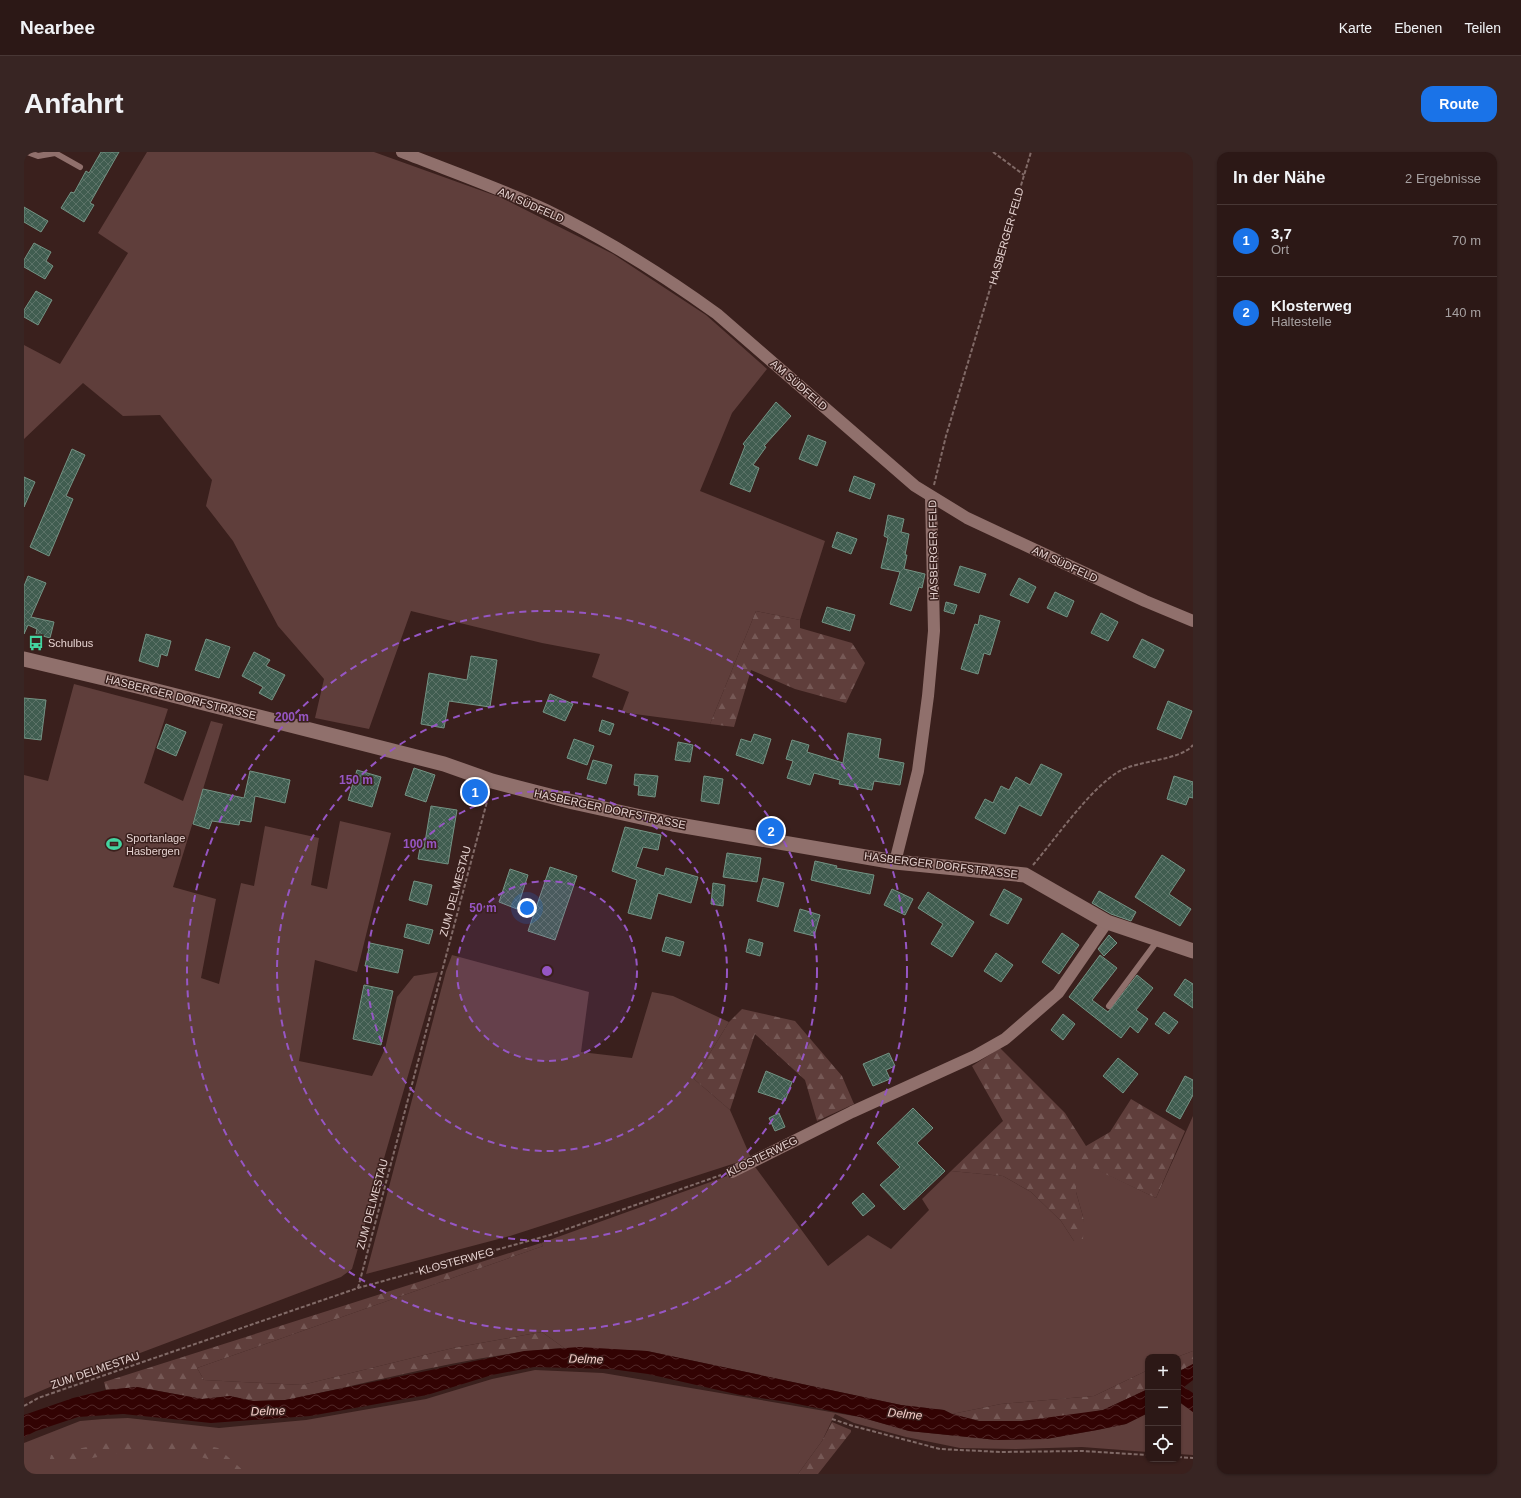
<!DOCTYPE html>
<html lang="de">
<meta charset="utf-8">
<style>
body{margin:0;font-family:Arial,sans-serif;background:#382523;color:#f1f3f6}
.controls{position:absolute;right:12px;bottom:12px;display:grid;overflow:hidden;border-radius:8px;box-shadow:0 1px 3px #0004}
.controls button{width:36px;height:36px;display:grid;place-items:center;padding:0;border:0;border-bottom:1px solid #483735;background:#2c1816;color:#f1f3f6;font:20px sans-serif}
.you{position:absolute;left:503px;top:756px;width:14px;height:14px;margin:-10px;border:3px solid #fff;border-radius:50%;background:#1a73e8;box-shadow:0 0 0 6px #1a73e833}
.badge{display:grid;place-items:center;width:26px;height:26px;border-radius:50%;background:#1a73e8;color:#fff;font-size:13px;font-weight:700}
.pin{position:absolute;translate:-50% -50%;border:2px solid #fff;box-shadow:0 1px 4px #0006}
.list{margin:0;padding:0;list-style:none}
h2{display:flex;justify-content:space-between;align-items:center;height:52px;margin:0;padding:0 16px;font-size:17px}
h2 small{font-size:13px;font-weight:400;color:#a6a0a1}
.list li{display:grid;grid-template-columns:26px 1fr auto;gap:12px;align-items:center;box-sizing:border-box;height:72px;padding:0 16px;border-top:1px solid #483735}
.list b{display:block;font-size:15px;white-space:nowrap}
.list p{margin:0;font-size:13px;white-space:nowrap;color:#a6a0a1}
.list em{font-size:13px;font-style:normal;color:#a6a0a1}
.icon{flex:none;width:22px;height:22px;fill:none;stroke:currentColor;stroke-width:2;stroke-linecap:round;stroke-linejoin:round}
.map{position:relative;flex:none;width:1169px;height:1322px;overflow:hidden;border-radius:12px}
header{display:flex;align-items:center;gap:24px;box-sizing:border-box;height:56px;padding:0 20px;background:#2c1816;border-bottom:1px solid #483735}
header strong{font-size:19px}
nav{display:flex;gap:22px;margin-inline-start:auto;font-size:14px}
.intro{display:flex;align-items:center;justify-content:space-between;box-sizing:border-box;height:96px;padding:0 24px}
h1{margin:0;font-size:28px}
.button{padding:10px 18px;border-radius:12px;background:#1a73e8;color:#fff;font-size:14px;font-weight:700}
main{display:flex;gap:24px;padding:0 24px}
aside{flex:1;background:#2c1816;border-radius:12px;box-shadow:0 1px 3px #0004}
.map>svg:first-child{display:block}
.green{fill:#5f3e3b}
.forest{fill:url(#forest-firs)}
.water{fill:url(#water-waves)}
.building{fill:url(#building-cross-hatch);stroke:#749384}
.lines{fill:none;stroke-linecap:round;stroke-linejoin:round}
.path{stroke:#816a67;stroke-width:2;stroke-dasharray:4 2;stroke-linecap:butt}
.service{stroke:#90706c;stroke-width:6}
.minor{stroke:#90706c;stroke-width:12}
.tertiary{stroke:#90706c;stroke-width:15}
.ring{fill:none;stroke:#9656c4;stroke-width:2;stroke-dasharray:7 5}
.labels{text-anchor:middle;dominant-baseline:central;stroke-width:3;stroke-linejoin:round;paint-order:stroke}
.street-label{font-size:11px;fill:#e6d3d1;stroke:#3a201d}
.poi-label{font-size:11px;fill:#e6d3d1;stroke:#3a201d;text-anchor:start}
.water-label{font-size:12px;font-style:italic;fill:#f7d1cc;stroke:#3a201d}
.centre{fill:#9656c4;stroke:#3a201d;stroke-width:2}
.ring-label{font-size:12px;text-anchor:middle;font-weight:bold;fill:#9656c4;stroke:#3a201d;stroke-width:3;stroke-linejoin:round;paint-order:stroke}
</style>
<header>
<strong>Nearbee</strong>
<nav><a>Karte</a><a>Ebenen</a><a>Teilen</a></nav>
</header>
<div class="intro"><h1>Anfahrt</h1><a class="button">Route</a></div>
<main>
<div class="map">
<svg width="1169" height="1322" viewBox="0 0 1169 1322">
<defs>
<pattern id="forest-firs" width="22" height="20" patternUnits="userSpaceOnUse"><rect width="22" height="20" fill="#5f3e3b"/><path d="M5 1l3.5 6h-7zM16 11l3.5 6h-7z" fill="#765956"/></pattern>
<pattern id="water-waves" width="16" height="10" patternUnits="userSpaceOnUse"><rect width="16" height="10" fill="#320303"/><path d="M0 5q4-4 8 0t8 0" fill="none" stroke="#502727"/></pattern>
<pattern id="building-cross-hatch" width="8" height="8" patternUnits="userSpaceOnUse"><rect width="8" height="8" fill="#405d50"/><path d="M0 0l8 8M0 8l8-8" fill="none" stroke="#5c7368"/></pattern>
</defs>
<rect width="100%" height="100%" fill="#3a201d"/>
<g class="green">
<polygon points="123,0 350,0 478,46 589,102 682,163 743,217 708,261 676,339 801,389 776,468 732,459 686,572 603,561 598,559 605,540 568,525 576,502 518,491 387,459 345,577 291,566 300,527 254,474 209,389 182,354 188,328 136,263 99,264 59,231 0,287 0,193 36,212 104,101 74,81"/>
<polygon points="50,532 144,557 120,631 159,649 187,569 199,572 149,735 192,747 177,826 195,832 217,731 230,734 241,674 295,686 287,733 303,737 316,669 367,681 333,820 291,808 275,909 348,924 361,897 373,845 390,824 414,820 328,1117 317,1125 26,1235 0,1246 0,623 24,629"/>
<polygon points="428,803 565,840 557,900 608,906 628,840 649,844 705,870 670,927 706,958 727,1006 486,1084 342,1122 422,819"/>
<polygon points="1169,964 1169,1199 1153,1205 1124,1205 1124,1218 1070,1244 977,1252 928,1262 920,1258 877,1253 623,1199 540,1196 518,1180 429,1196 278,1233 180,1228 173,1216 519,1094 517,1091 717,1019 729,1012 804,1114 844,1083 867,1097 905,1058 898,1047 927,1019 979,1024 1007,1040 1037,1069 1050,1089 1060,1068 1052,1040 1052,1007 1132,1046"/>
<polygon points="511,1218 579,1221 836,1265 885,1279 973,1288 1022,1287 1073,1278 1102,1272 1124,1261 1124,1300 1058,1295 991,1297 936,1296 882,1285 830,1271 811,1262 798,1289 774,1322 0,1322 0,1291 56,1269 79,1267 104,1266 195,1276 282,1268 402,1247 468,1227"/>
<polygon points="1154,1249 1169,1260 1169,1303 1154,1302"/>
</g>
<g class="forest">
<polygon points="732,459 776,468 776,476 828,491 841,511 822,551 771,537 727,518 710,575 686,572"/>
<polygon points="718,857 771,869 818,924 830,952 793,969 781,928 731,882 706,958 670,927 705,870"/>
<polygon points="976,896 1041,961 1062,994 1086,980 1107,947 1161,979 1132,1046 1052,1008 1052,1040 1060,1068 1059,1087 1050,1089 1037,1069 1007,1040 979,1024 927,1019 979,969 948,914"/>
<path d="M517,1091L519,1094L173,1216L180,1228L278,1233L429,1196L518,1180L540,1196C446,1202 353,1230 261,1248L229,1249L206,1244L178,1247L113,1235L82,1238L80,1230Z"/>
<polygon points="1169,1199 1169,1212 1154,1220 1153,1205"/>
<polygon points="1124,1218 1124,1237 1079,1258 1051,1263 998,1269 955,1269 928,1262 977,1252 1070,1244"/>
<polygon points="808,1270 827,1278 827,1280 794,1322 774,1322 798,1289"/>
<polygon points="123,1287 165,1289 194,1296 223,1322 217,1322 191,1309 155,1299 109,1298 43,1311 25,1310 27,1303 76,1292"/>
</g>
<g class="water">
<polygon points="555,1195 623,1199 877,1253 920,1258 928,1262 955,1269 998,1269 1079,1258 1124,1237 1124,1261 1102,1272 1073,1278 1022,1287 973,1288 885,1279 836,1265 764,1250 716,1243 624,1222 587,1217 510,1215 468,1223 403,1243 286,1264 187,1271 99,1262 54,1265 12,1279 0,1285 0,1263 49,1246 82,1238 113,1235 178,1247 206,1244 229,1249 261,1248 500,1199"/>
<polygon points="1169,1212 1169,1228 1160,1235 1169,1241 1169,1260 1154,1249 1154,1220"/>
</g>
<g class="building">
<polygon points="77,0 95,0 66,51 70,53 60,70 37,56 47,40 50,41 62,19 65,21"/>
<polygon points="0,55 24,69 17,80 0,70"/>
<polygon points="10,91 27,100 22,109 29,114 21,127 0,115 0,108"/>
<polygon points="12,139 28,148 14,173 0,165 0,158"/>
<polygon points="752,250 767,264 740,294 742,295 729,313 735,316 726,340 706,332 721,294 719,292"/>
<polygon points="784,283 802,290 793,314 775,307"/>
<polygon points="48,297 61,303 42,344 49,347 25,404 6,395"/>
<polygon points="830,324 851,332 846,347 825,339"/>
<polygon points="0,325 11,330 0,355"/>
<polygon points="864,363 880,367 877,380 885,382 881,403 883,403 880,417 901,422 898,436 895,435 887,459 866,452 876,420 857,416 864,386 860,384"/>
<polygon points="813,380 833,387 827,402 808,395"/>
<polygon points="936,414 962,422 955,441 930,433"/>
<polygon points="4,424 22,431 7,465 30,470 26,486 12,482 13,477 4,473 0,482 0,434"/>
<polygon points="995,426 1012,435 1004,451 986,443"/>
<polygon points="1031,440 1050,449 1043,465 1023,456"/>
<polygon points="922,450 933,453 930,462 920,459"/>
<polygon points="803,455 831,463 826,479 798,470"/>
<polygon points="1077,461 1094,470 1084,489 1067,481"/>
<polygon points="956,463 976,469 966,503 960,501 954,522 937,517 951,472 954,473"/>
<polygon points="122,482 147,489 143,504 137,502 134,515 115,509"/>
<polygon points="182,487 206,495 195,526 171,518"/>
<polygon points="1118,487 1140,498 1131,516 1109,505"/>
<polygon points="230,500 246,508 242,514 261,523 248,548 235,541 239,535 218,524"/>
<polygon points="447,504 473,508 466,555 425,549 420,576 397,572 405,521 443,528"/>
<polygon points="526,542 549,552 541,569 519,560"/>
<polygon points="0,546 22,548 17,588 0,586"/>
<polygon points="1144,549 1168,559 1157,587 1133,577"/>
<polygon points="578,568 590,572 586,583 575,579"/>
<polygon points="142,572 162,580 152,604 133,596"/>
<polygon points="824,581 857,587 854,606 880,611 876,633 850,629 848,638 815,632 816,628 790,621 786,633 763,626 769,609 762,607 768,588 785,593 783,600 819,611"/>
<polygon points="730,582 747,587 739,612 712,603 717,587 727,590"/>
<polygon points="550,587 570,594 563,613 543,606"/>
<polygon points="654,590 669,593 666,610 651,608"/>
<polygon points="569,608 588,613 582,632 563,627"/>
<polygon points="1017,612 1038,622 1017,664 995,653 981,682 951,666 961,647 969,651 977,634 985,638 992,625 1006,633"/>
<polygon points="390,616 411,623 402,650 381,643"/>
<polygon points="333,618 357,625 348,655 324,648"/>
<polygon points="226,619 266,628 261,651 231,644 227,670 216,668 215,673 188,669 185,677 169,672 179,637 220,646"/>
<polygon points="611,622 634,624 631,645 614,643 615,634 610,633"/>
<polygon points="680,624 699,627 695,652 677,649"/>
<polygon points="1150,624 1169,630 1169,646 1165,645 1162,653 1143,647"/>
<polygon points="407,654 433,658 424,712 394,707 396,696 400,696"/>
<polygon points="601,675 637,683 634,698 619,695 612,715 640,724 642,716 674,725 667,751 634,741 627,767 604,761 613,728 588,719"/>
<polygon points="703,701 737,706 733,730 699,725"/>
<polygon points="1138,703 1161,718 1145,742 1167,757 1156,774 1111,745"/>
<polygon points="791,709 813,714 812,716 850,723 846,742 787,728"/>
<polygon points="526,715 553,724 531,788 504,779"/>
<polygon points="486,717 504,723 493,757 475,750"/>
<polygon points="739,726 760,731 754,755 733,749"/>
<polygon points="390,729 408,733 403,753 385,748"/>
<polygon points="689,731 701,733 699,754 687,752"/>
<polygon points="868,737 889,747 881,763 860,753"/>
<polygon points="980,737 998,747 984,772 966,763"/>
<polygon points="1075,739 1112,760 1107,769 1087,762 1068,751"/>
<polygon points="904,740 950,770 928,805 907,792 919,772 894,756"/>
<polygon points="776,757 796,763 790,784 770,779"/>
<polygon points="383,772 409,778 405,792 380,785"/>
<polygon points="1038,781 1055,793 1035,822 1018,810"/>
<polygon points="1085,783 1093,791 1080,804 1074,797"/>
<polygon points="642,785 660,790 656,804 638,799"/>
<polygon points="725,787 739,791 736,804 722,800"/>
<polygon points="346,791 379,798 374,821 341,814"/>
<polygon points="972,801 989,813 977,830 960,819"/>
<polygon points="1076,803 1093,816 1068,848 1084,860 1113,823 1129,836 1112,858 1124,867 1114,881 1106,874 1097,886 1045,845"/>
<polygon points="1161,827 1169,832 1169,856 1150,843"/>
<polygon points="340,833 369,839 357,893 329,887"/>
<polygon points="1140,860 1154,870 1145,882 1131,872"/>
<polygon points="1039,862 1051,872 1039,888 1027,878"/>
<polygon points="865,901 871,914 862,918 866,927 849,934 839,912"/>
<polygon points="1094,906 1114,922 1099,941 1079,924"/>
<polygon points="742,919 768,930 761,949 734,940"/>
<polygon points="1161,924 1169,928 1169,943 1156,967 1142,959"/>
<polygon points="889,956 909,976 893,991 921,1019 880,1058 856,1033 876,1015 853,991"/>
<polygon points="755,961 761,975 751,979 745,966"/>
<polygon points="839,1041 851,1054 839,1064 828,1051"/>
</g>
<g class="lines">
<g class="path">
<polyline points="969,0 1000,23"/>
<polyline points="910,333 922,284 1007,0"/>
<path d="M1009,713C1033,685 1064,639 1094,620C1113,608 1156,609 1169,593"/>
<polyline points="334,1136 465,642"/>
<polyline points="0,1254 14,1246 334,1136 526,1083 697,1023"/>
<polyline points="808,1267 829,1274 916,1297 977,1300 1058,1299 1124,1303"/>
<polyline points="1154,1305 1169,1306"/>
</g>
<g class="service">
<polyline points="3,0 14,4 31,1 56,15"/>
<polyline points="1085,854 1134,788"/>
</g>
<g class="minor">
<path d="M378,0C426,19 475,36 522,58C582,87 639,123 693,162L891,334L943,366L1121,449L1169,469"/>
<polyline points="871,710 894,619 904,544 910,479 907,345"/>
<polyline points="708,1020 828,960 951,904 981,887 1034,841 1083,770"/>
</g>
<polyline class="tertiary" points="0,507 113,534 420,612 468,629 549,650 649,672 871,710 1001,723 1083,770 1169,799"/>
</g>
<circle cx="523" cy="819" r="90" fill="#9656c4" fill-opacity=".12"/>
<g class="ring">
<circle cx="523" cy="819" r="90"/>
<circle cx="523" cy="819" r="180"/>
<circle cx="523" cy="819" r="270"/>
<circle cx="523" cy="819" r="360"/>
</g>
<defs>
<symbol id="bus-bare" viewBox="-9 -9 18 18"><path d="M-5-6H5V4H4V6H2V4H-2V6H-4V4H-5ZM-3.5-4V0h7V-4ZM-3.5 1.2v1.5H-2V1.2ZM2 1.2v1.5H3.5V1.2Z" fill="#43d4a0" stroke="#3a201d" stroke-width="2.5" paint-order="stroke"/></symbol>
<symbol id="stadium-bare" viewBox="-9 -9 18 18"><path d="M0-5a6.5 5 0 1 0 0 10a6.5 5 0 1 0 0-10ZM-3.5-1.8h7v3.6h-7Z" fill="#43d4a0" stroke="#3a201d" stroke-width="2.5" paint-order="stroke"/></symbol>
</defs>
<g fill-rule="evenodd">
<use href="#bus-bare" x="1" y="480" width="22" height="22"/>
<use href="#stadium-bare" x="79" y="681" width="22" height="22"/>
</g>
<g class="labels">
<g class="street-label">
<text transform="translate(507 53) rotate(24)">AM SÜDFELD</text>
<text transform="translate(982 84) rotate(-74)">HASBERGER FELD</text>
<text transform="translate(775 233) rotate(41)">AM SÜDFELD</text>
<text transform="translate(909 398) rotate(-91)">HASBERGER FELD</text>
<text transform="translate(1041 412) rotate(25)">AM SÜDFELD</text>
<text transform="translate(157 545) rotate(14)">HASBERGER DORFSTRASSE</text>
<text transform="translate(586 657) rotate(12)">HASBERGER DORFSTRASSE</text>
<text transform="translate(917 713) rotate(7)">HASBERGER DORFSTRASSE</text>
<text transform="translate(431 739) rotate(-75)">ZUM DELMESTAU</text>
<text transform="translate(738 1004) rotate(-26)">KLOSTERWEG</text>
<text transform="translate(348 1052) rotate(-75)">ZUM DELMESTAU</text>
<text transform="translate(432 1109) rotate(-15)">KLOSTERWEG</text>
<text transform="translate(71 1218) rotate(-19)">ZUM DELMESTAU</text>
</g>
<g class="poi-label">
<text x="24" y="491">Schulbus</text>
<text x="102" y="686">Sportanlage<tspan x="102" dy="13">Hasbergen</tspan></text>
</g>
<g class="water-label">
<text transform="translate(562 1207) rotate(2)">Delme</text>
<text transform="translate(244 1259) rotate(-2)">Delme</text>
<text transform="translate(881 1262) rotate(6)">Delme</text>
</g>
</g>
<circle cx="523" cy="819" r="6" class="centre"/>
<g class="ring-label">
<text x="268" y="569">200 m</text>
<text x="332" y="632">150 m</text>
<text x="396" y="696">100 m</text>
<text x="459" y="760">50 m</text>
</g>
</svg>
<div class="controls">
<button>+</button>
<button>−</button>
<button><svg class="icon" aria-label="locate" viewBox="0 0 24 24"><circle cx="12" cy="12" r="6"/><path d="M12 2v4M12 18v4M2 12h4M18 12h4"/></svg></button>
</div>
<div class="you"></div>
<div class="pin badge" style="left:451px;top:640px">1</div>
<div class="pin badge" style="left:747px;top:679px">2</div>
</div>
<aside>
<h2>In der Nähe<small>2 Ergebnisse</small></h2>
<ul class="list">
<li><span class="badge">1</span><div><b>3,7</b><p>Ort</p></div><em>70 m</em></li>
<li><span class="badge">2</span><div><b>Klosterweg</b><p>Haltestelle</p></div><em>140 m</em></li>
</ul>
</aside>
</main>
